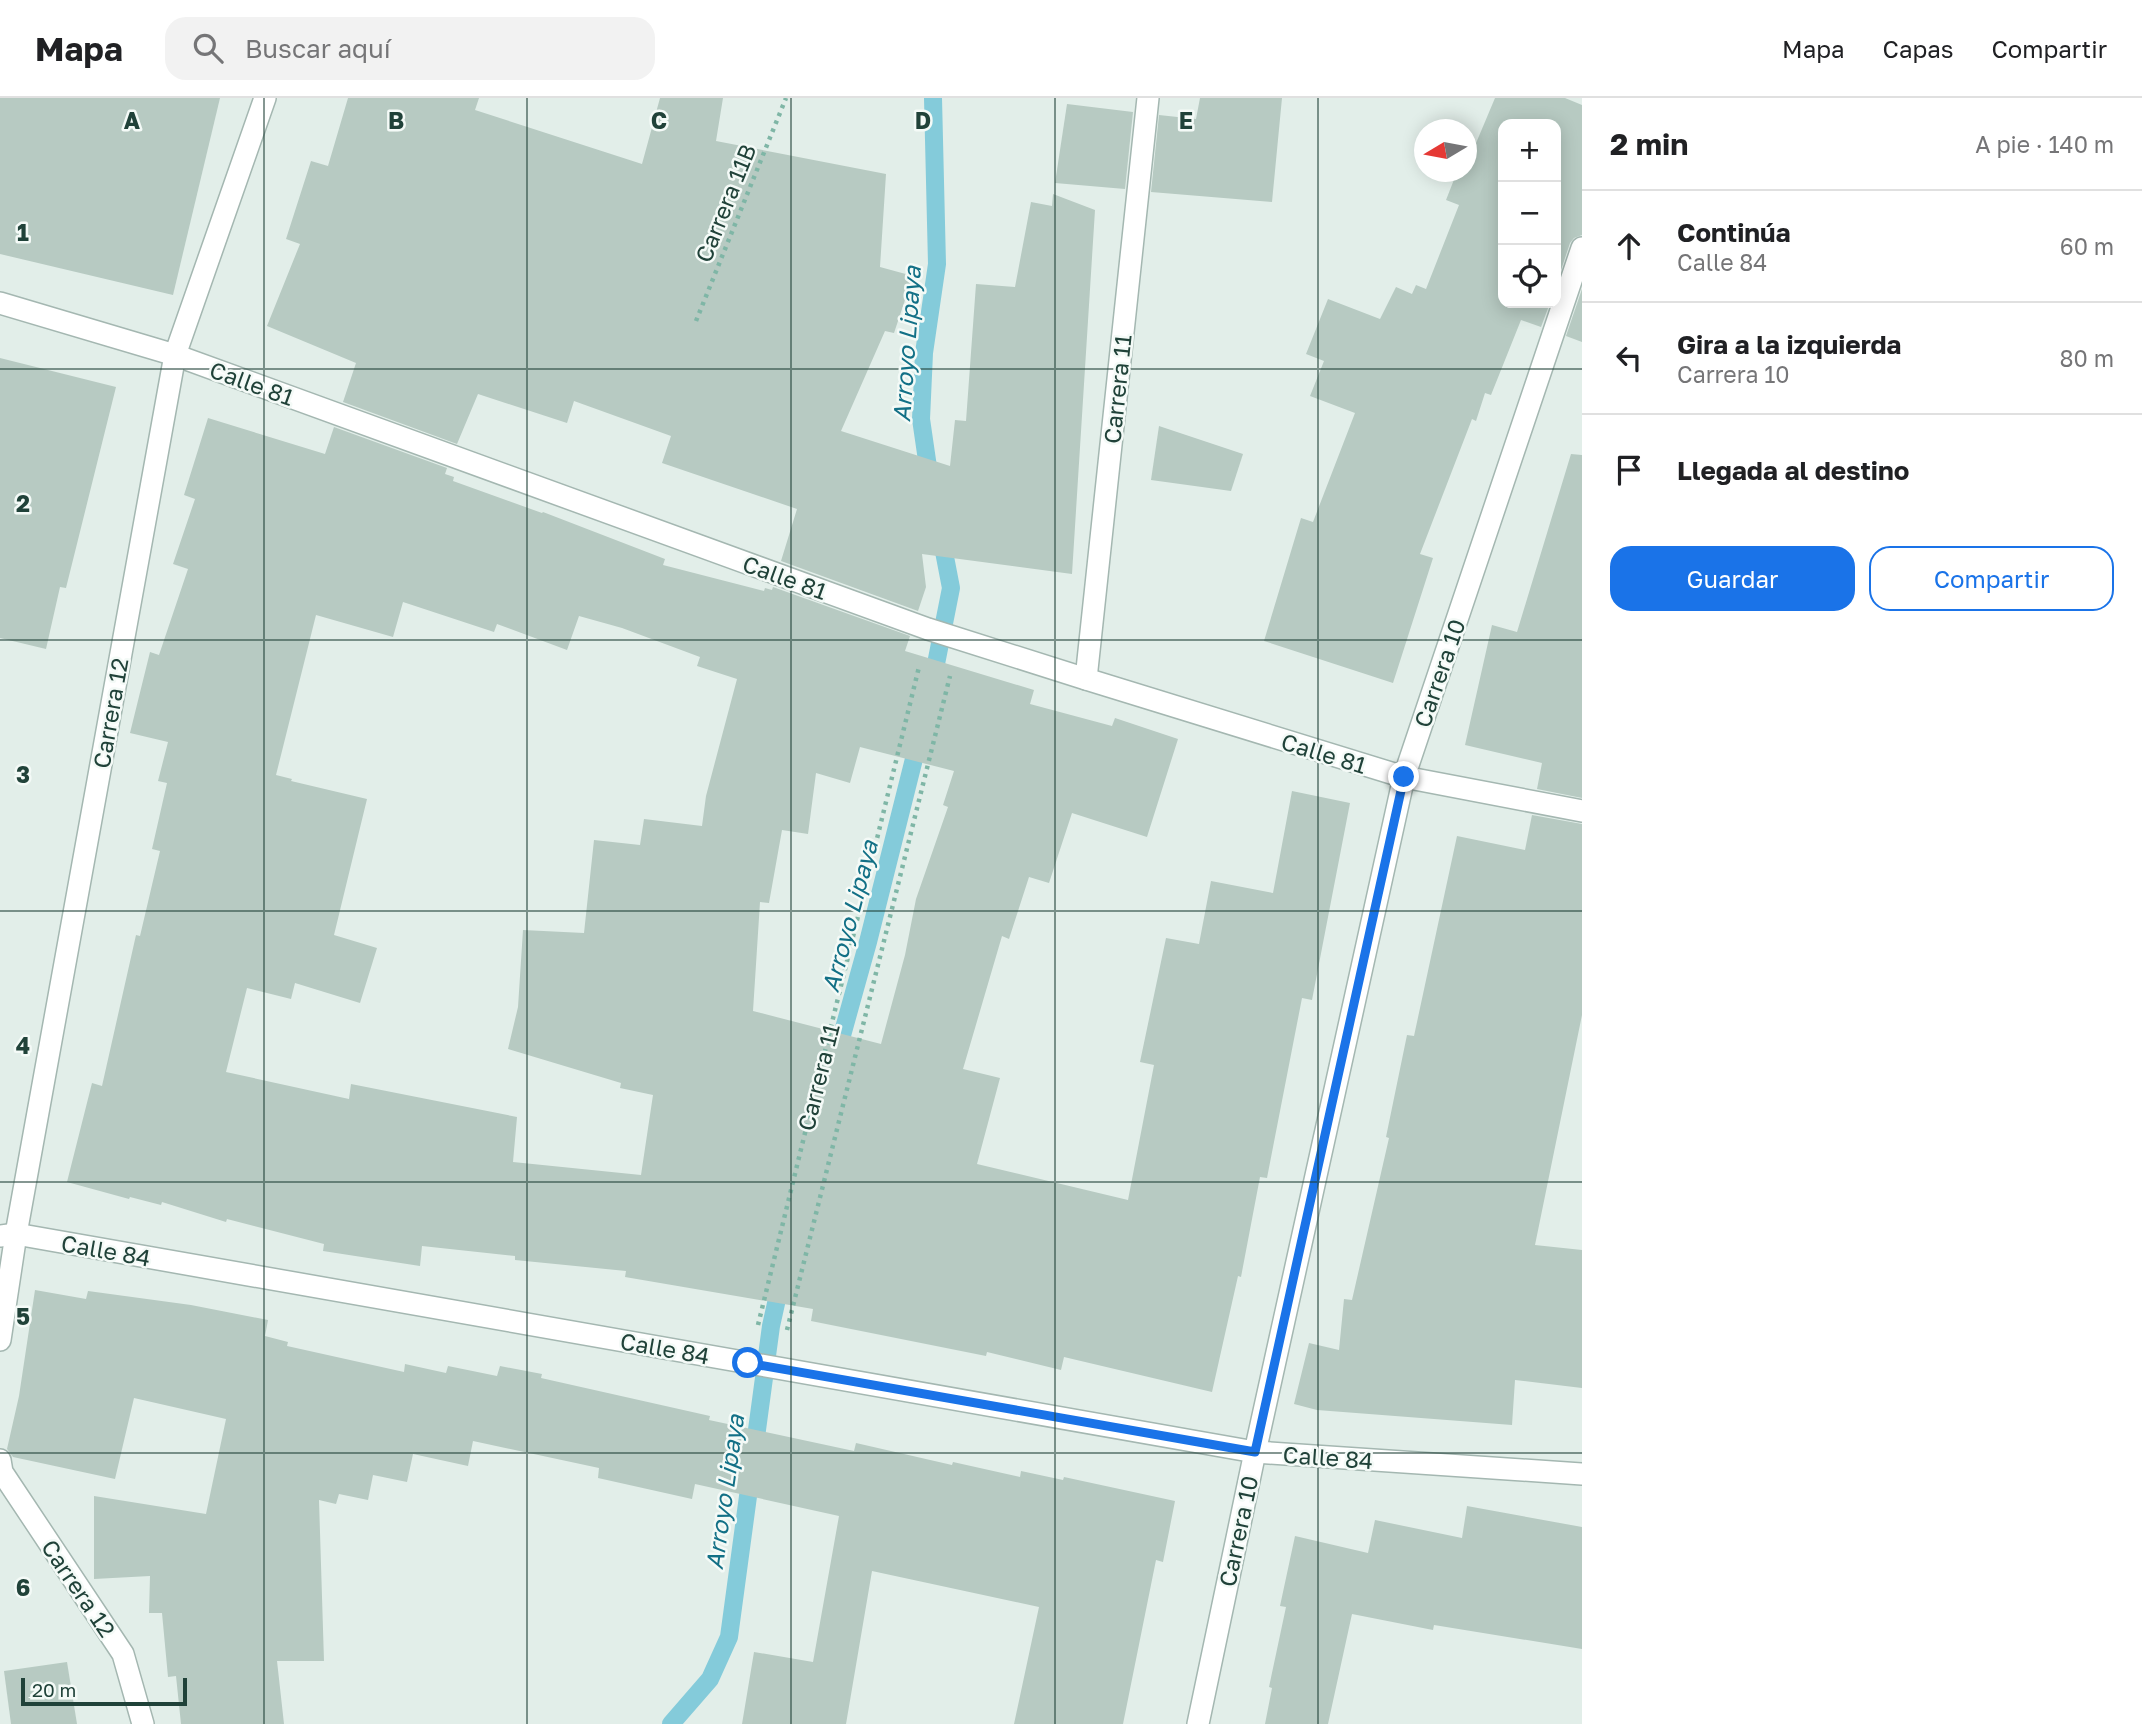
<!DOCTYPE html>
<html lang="es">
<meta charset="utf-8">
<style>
body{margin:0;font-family:"Golos Text",sans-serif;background:#f2f2f2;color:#202124}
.controls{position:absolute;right:21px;top:21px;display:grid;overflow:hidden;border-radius:14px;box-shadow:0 4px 18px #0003}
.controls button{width:63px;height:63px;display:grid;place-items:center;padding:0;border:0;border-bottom:2px solid #e0e0e0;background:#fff;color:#202124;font:35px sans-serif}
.compass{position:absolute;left:1414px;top:21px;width:63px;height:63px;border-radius:50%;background:#fff;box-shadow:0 4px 18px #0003;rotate:260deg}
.scale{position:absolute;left:21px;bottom:18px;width:166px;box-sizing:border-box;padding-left:7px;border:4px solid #204239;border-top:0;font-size:19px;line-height:24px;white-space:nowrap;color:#204239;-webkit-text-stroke:5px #f4faf7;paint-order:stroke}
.stop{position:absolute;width:21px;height:21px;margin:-16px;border:5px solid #1a73e8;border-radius:50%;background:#fff}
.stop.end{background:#1a73e8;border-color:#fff;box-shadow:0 2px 7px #0008}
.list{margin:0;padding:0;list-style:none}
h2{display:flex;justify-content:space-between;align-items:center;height:91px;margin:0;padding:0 28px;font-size:30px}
h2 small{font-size:23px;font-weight:400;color:#757577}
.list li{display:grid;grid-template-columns:46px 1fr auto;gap:21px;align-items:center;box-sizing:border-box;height:112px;padding:0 28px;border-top:2px solid #e0e0e0}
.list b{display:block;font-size:26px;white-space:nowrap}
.list p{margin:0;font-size:23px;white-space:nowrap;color:#757577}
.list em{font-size:23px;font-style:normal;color:#757577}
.actions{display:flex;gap:14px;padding:21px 28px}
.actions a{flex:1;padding:16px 0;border:2px solid #1a73e8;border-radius:21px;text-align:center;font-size:24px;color:#1a73e8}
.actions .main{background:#1a73e8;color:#fff}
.icon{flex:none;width:38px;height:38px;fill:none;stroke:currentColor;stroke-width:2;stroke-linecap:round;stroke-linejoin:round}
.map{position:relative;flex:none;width:1582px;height:1626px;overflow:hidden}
header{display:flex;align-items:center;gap:42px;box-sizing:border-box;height:98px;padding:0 35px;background:#fff;border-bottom:2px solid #e0e0e0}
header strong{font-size:33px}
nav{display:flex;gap:38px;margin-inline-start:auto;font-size:24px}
.search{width:490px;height:63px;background:#f2f2f2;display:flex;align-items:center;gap:18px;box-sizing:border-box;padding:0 24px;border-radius:21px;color:#757577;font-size:26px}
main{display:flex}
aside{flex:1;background:#fff}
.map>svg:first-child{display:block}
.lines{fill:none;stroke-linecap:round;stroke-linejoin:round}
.stream{stroke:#84cbda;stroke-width:18}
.building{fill:#b7cac2;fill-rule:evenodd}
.minor-casing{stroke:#a4b7b1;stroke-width:24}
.path{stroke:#7fb6a6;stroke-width:4.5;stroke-dasharray:3.5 5;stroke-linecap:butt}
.minor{stroke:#fff;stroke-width:21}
.route{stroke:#1a73e8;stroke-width:9}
.grid{fill:none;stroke:#204239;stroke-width:2;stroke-opacity:0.55}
.labels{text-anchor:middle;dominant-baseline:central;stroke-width:5;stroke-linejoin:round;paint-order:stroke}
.street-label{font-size:23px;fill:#204239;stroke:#f4faf7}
.water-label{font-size:24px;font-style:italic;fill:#127086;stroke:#f4faf7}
.grid-label{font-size:23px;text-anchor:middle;font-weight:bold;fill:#204239;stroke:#f4faf7;stroke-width:5;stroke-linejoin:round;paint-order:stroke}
</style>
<header>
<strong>Mapa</strong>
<div class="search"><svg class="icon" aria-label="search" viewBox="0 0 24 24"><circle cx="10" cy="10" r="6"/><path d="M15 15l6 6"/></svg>Buscar aquí</div>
<nav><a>Mapa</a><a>Capas</a><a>Compartir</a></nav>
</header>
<main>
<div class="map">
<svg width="1582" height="1626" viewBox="0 0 1582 1626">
<rect width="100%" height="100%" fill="#e2eee9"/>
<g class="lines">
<g class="stream">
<polyline points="930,383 921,321 924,255 937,166 933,0"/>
<polyline points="932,586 951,490 941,438"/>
<polyline points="836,959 868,844 919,641"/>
<polyline points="671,1626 710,1581 729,1539 771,1228 781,1183"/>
</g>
</g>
<g class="building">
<polygon points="0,0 220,0 173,197 0,156"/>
<polygon points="348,0 479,0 475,12 642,66 660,0 723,0 716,43 886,76 880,169 913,178 894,235 885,233 841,333 950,368 955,322 966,323 976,186 1015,189 1031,104 1052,108 1053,96 1095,112 1072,476 922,456 926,489 918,513 781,463 797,411 662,365 671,338 574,303 567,325 478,296 457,346 343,304 356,265 267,228 300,146 286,141 311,63 328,68"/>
<polygon points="1200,0 1282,0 1272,104 1151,94 1159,17 1196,21"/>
<polygon points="1495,0 1565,0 1582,7 1582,137 1574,140 1570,145 1556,187 1556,26 1503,26 1503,205 1550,205 1541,229 1521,222 1491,297 1485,295 1476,323 1472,321 1420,456 1433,460 1393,585 1264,543 1301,420 1313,424 1355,315 1310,298 1324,263 1306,256 1328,201 1380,221 1396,189 1412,196 1416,187 1426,191 1459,107 1446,102 1457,74 1466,74 1466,56 1471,57"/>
<polygon points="1067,6 1133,14 1125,91 1055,85"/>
<polygon points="1582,191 1582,244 1566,238"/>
<polygon points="0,260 116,289 66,490 60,489 46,551 0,540"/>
<path d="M208,320L325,356L334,329L447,370L445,376L454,379L453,383L542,415L543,414L665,461L663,467L764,493L765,490L772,492L773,489L910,538L905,553L1034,592L1030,606L1112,628L1115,620L1178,641L1147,739L1072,715L1049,785L1029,779L1009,841L1002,838L963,971L1000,980L977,1066L1128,1102L1154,967L1140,964L1166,840L1199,846L1211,783L1273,795L1292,693L1350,705L1312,902L1302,900L1267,1080L1260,1079L1241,1179L1238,1178L1212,1294L1064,1259L1061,1272L987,1254L986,1258L811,1223L813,1211L625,1179L626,1173L515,1162V1158L422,1148L420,1168L323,1153L324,1146L227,1121L226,1124L162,1104L161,1107L130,1099L129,1101L67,1084L92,985L102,988L136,837L140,838L160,753L152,751L167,685L158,683L168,644L130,635L150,554L159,557L188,471L173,466L195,401L184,397ZM403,504L494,534L497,526L567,552L579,518L622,530L700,559L697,568L737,581L706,698L702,728L644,721L640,747L594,742L584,835L523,832L518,909L508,951L621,985L620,990L653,997L641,1077L513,1064L517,1019L351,986L349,1001L226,974L247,890L291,901L295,885L360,905L377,850L334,837L367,701L291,683L292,681L276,677L316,517L393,539ZM860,649L954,673L943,707L948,709L916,801L905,857L881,946L753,913L760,804L769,805L782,732L808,736L816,675L850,685Z"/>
<polygon points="1159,328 1243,356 1231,393 1151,382"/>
<polygon points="1571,356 1582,357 1582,700 1537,691 1542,665 1465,647 1492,527 1517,534"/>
<polygon points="1532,717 1582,726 1582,917 1535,1147 1582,1152 1582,1290 1515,1282 1512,1327 1317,1312 1294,1306 1309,1245 1339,1252 1344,1201 1352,1202 1389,1040 1386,1039 1407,937 1414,938 1457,738 1525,752"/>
<polygon points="35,1192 86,1201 88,1193 191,1207 268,1222 265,1238 288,1244 287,1248 404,1274 405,1266 446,1275 448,1268 497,1278 500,1268 542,1276 541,1280 710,1318 709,1322 854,1353 856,1345 952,1367 953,1364 1020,1379 1021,1373 1063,1382 1064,1379 1175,1403 1163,1464 1156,1462 1123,1626 1014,1626 1039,1509 872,1473 846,1626 742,1626 754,1554 813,1564 839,1418 695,1386 692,1401 598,1380 599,1370 473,1343 468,1368 413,1356 407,1384 373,1377 368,1402 339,1396 336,1406 319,1402 324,1563 277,1563 284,1626 181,1626 176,1578 168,1579 162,1515 149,1515 150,1478 94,1481 94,1398 206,1416 226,1321 134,1300 115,1381 13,1359 7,1351 19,1298"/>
<polygon points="1467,1408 1582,1429 1582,1551 1434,1527 1433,1532 1352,1516 1328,1626 1265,1626 1272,1590 1269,1589 1286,1509 1280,1508 1295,1438 1368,1455 1375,1422 1462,1440"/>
<polygon points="67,1564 77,1626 11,1626 4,1573"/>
</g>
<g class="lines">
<defs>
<g id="minor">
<polyline points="0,205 175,257 928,531 1086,581 1404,679 1582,713"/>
<polyline points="1086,581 1148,0"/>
<polyline points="0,1138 16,1136 1255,1354 1582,1376"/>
<polyline points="0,1242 16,1136 175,257 265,0"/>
<polyline points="0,1362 2,1374 123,1556 143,1626"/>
<polyline points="1198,1626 1255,1354 1404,679 1582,150"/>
</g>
</defs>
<use href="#minor" class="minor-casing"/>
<g class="path">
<polyline points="696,223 786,0"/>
<polyline points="758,1227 919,569"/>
<polyline points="787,1232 950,578"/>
</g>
<use href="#minor" class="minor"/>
</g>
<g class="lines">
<polyline class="route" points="748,1265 1255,1354 1404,679"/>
</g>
<path class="grid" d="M264,0V1626M527,0V1626M791,0V1626M1055,0V1626M1318,0V1626M0,271H1582M0,542H1582M0,813H1582M0,1084H1582M0,1355H1582"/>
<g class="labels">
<g class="street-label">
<text transform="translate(725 105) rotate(-68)">Carrera 11B</text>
<text transform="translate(252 285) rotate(20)">Calle 81</text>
<text transform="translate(1117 291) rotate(-84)">Carrera 11</text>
<text transform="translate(785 479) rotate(20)">Calle 81</text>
<text transform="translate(1439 575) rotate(-71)">Carrera 10</text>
<text transform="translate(110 615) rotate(-80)">Carrera 12</text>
<text transform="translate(1324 655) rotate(17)">Calle 81</text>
<text transform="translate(818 979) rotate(-76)">Carrera 11</text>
<text transform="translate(106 1152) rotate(10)">Calle 84</text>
<text transform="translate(665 1250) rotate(10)">Calle 84</text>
<text transform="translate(1328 1359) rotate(4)">Calle 84</text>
<text transform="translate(1238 1433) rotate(-78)">Carrera 10</text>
<text transform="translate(79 1490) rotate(56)">Carrera 12</text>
</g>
<g class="water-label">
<text transform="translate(906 246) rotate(-86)">Arroyo Lipaya</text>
<text transform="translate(849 818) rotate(-75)">Arroyo Lipaya</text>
<text transform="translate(724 1394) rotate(-82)">Arroyo Lipaya</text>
</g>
</g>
<g class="grid-label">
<text x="132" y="31">A</text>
<text x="396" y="31">B</text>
<text x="659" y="31">C</text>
<text x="923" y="31">D</text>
<text x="1186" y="31">E</text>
<text x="23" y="143">1</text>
<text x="23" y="414">2</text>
<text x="23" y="685">3</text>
<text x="23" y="956">4</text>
<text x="23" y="1227">5</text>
<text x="23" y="1498">6</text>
</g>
</svg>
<div class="controls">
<button>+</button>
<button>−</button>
<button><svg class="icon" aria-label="locate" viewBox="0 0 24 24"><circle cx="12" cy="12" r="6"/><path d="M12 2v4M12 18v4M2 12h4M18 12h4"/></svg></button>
</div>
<svg class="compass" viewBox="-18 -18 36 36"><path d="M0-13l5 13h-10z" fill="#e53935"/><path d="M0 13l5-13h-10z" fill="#757577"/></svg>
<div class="scale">20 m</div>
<div class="stop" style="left:748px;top:1265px"></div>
<div class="stop end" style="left:1404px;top:679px"></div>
</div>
<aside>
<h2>2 min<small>A pie · 140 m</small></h2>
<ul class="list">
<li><svg class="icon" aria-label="ahead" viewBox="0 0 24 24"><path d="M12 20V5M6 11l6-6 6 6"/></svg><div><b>Continúa</b><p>Calle 84</p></div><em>60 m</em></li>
<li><svg class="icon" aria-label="left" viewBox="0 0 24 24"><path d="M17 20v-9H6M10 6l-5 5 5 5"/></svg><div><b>Gira a la izquierda</b><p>Carrera 10</p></div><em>80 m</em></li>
<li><svg class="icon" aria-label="arrive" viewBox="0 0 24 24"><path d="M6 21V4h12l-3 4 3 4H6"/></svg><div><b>Llegada al destino</b></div></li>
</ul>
<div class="actions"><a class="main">Guardar</a><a>Compartir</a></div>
</aside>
</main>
